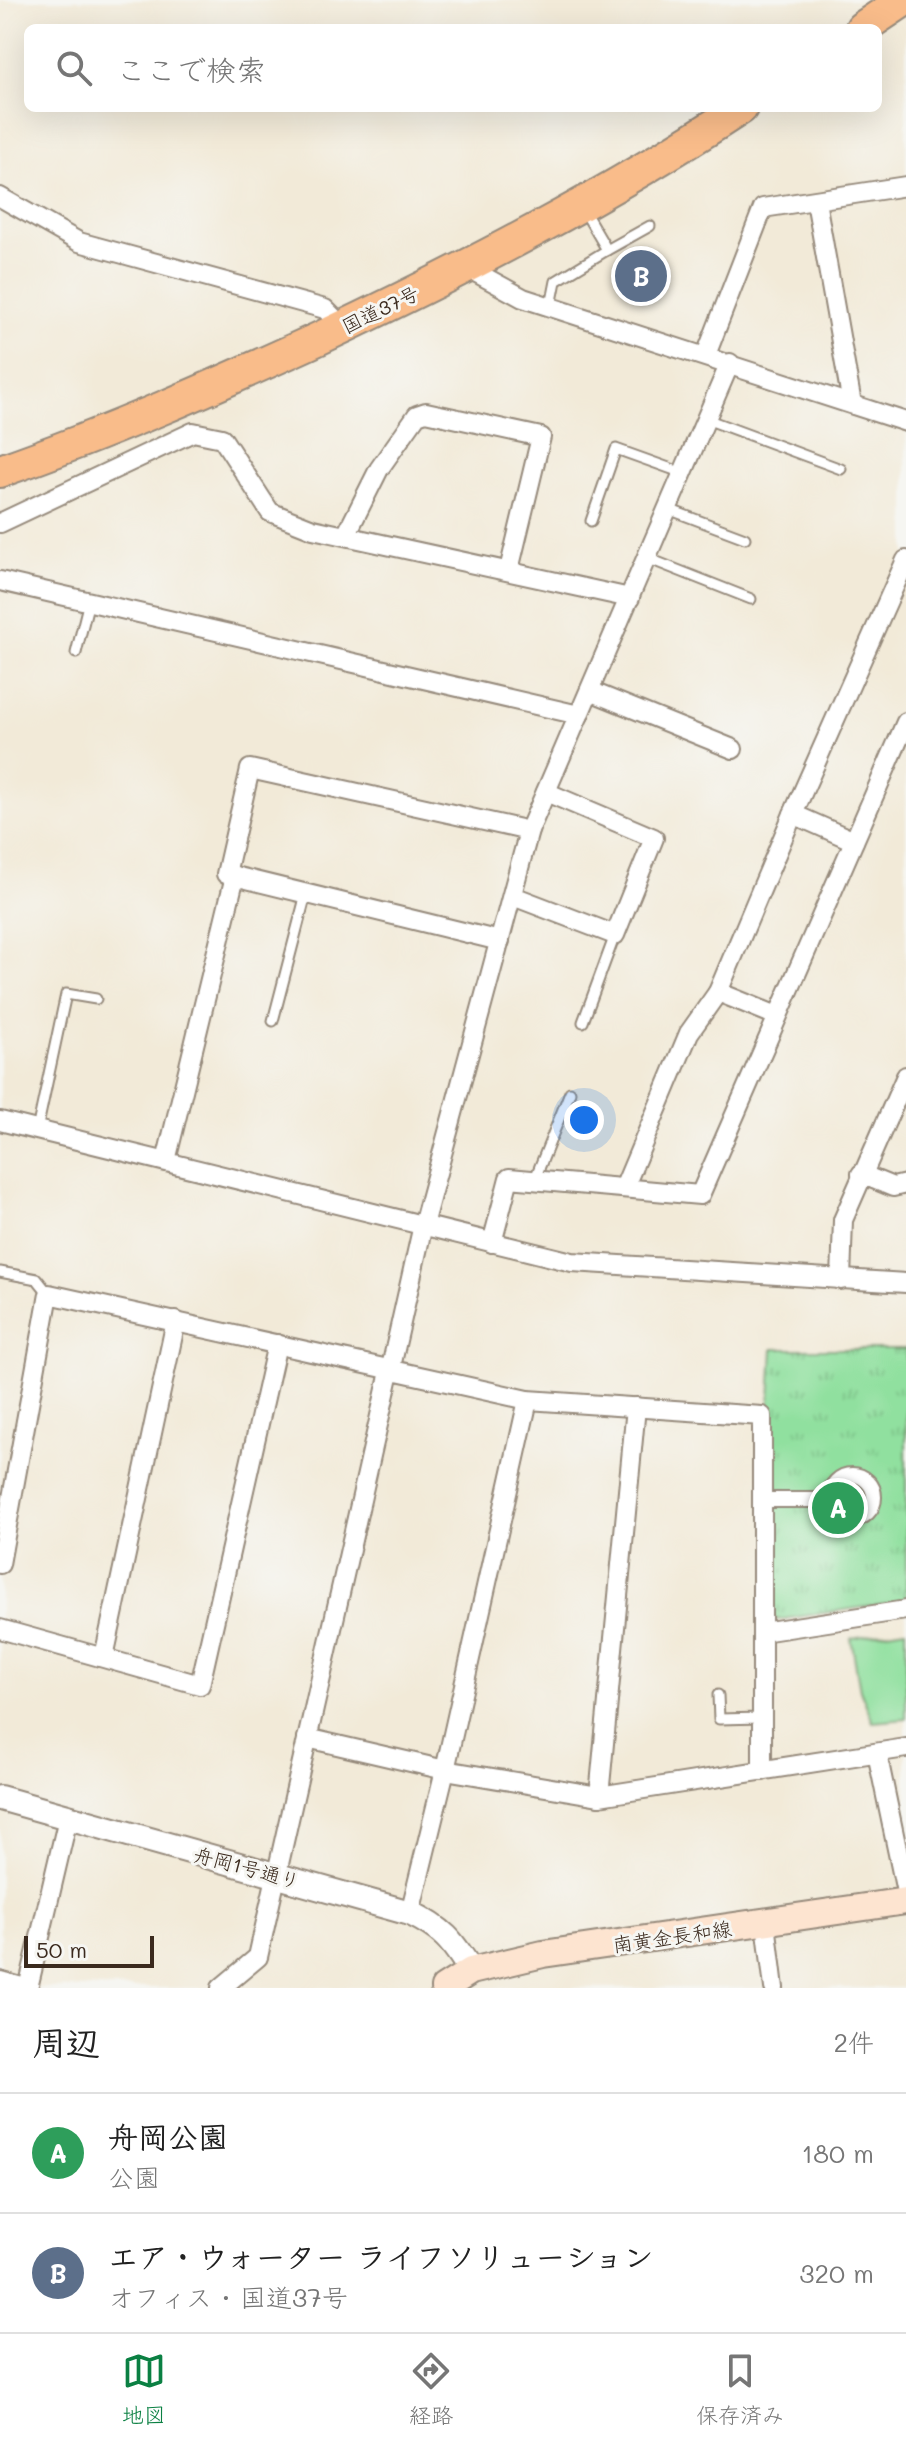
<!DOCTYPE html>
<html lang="ja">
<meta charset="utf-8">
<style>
body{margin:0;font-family:Mali,"Klee One",sans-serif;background:#f2f2f2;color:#222}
.scale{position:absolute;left:24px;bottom:20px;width:130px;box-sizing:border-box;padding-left:8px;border:4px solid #3b2a1e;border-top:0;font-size:22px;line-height:28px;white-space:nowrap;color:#3b2a1e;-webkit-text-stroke:6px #f6f6f2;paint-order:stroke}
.you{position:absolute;left:584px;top:1120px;width:28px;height:28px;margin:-20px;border:6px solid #fff;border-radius:50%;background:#1a73e8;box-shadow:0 0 0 12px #1a73e833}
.badge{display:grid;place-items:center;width:52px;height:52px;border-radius:50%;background:#0b8043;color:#fff;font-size:26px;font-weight:700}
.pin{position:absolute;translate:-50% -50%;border:4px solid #fff;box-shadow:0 2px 8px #0006}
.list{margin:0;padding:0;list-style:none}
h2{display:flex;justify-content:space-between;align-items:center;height:104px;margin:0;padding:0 32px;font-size:34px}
h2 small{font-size:26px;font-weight:400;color:#767676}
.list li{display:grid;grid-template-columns:52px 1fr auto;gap:24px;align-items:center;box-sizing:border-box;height:120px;padding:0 32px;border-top:2px solid #e0e0e0}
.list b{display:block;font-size:30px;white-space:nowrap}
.list p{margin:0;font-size:26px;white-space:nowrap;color:#767676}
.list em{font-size:26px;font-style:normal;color:#767676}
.icon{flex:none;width:44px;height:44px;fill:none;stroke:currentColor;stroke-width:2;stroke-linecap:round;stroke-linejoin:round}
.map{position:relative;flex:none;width:906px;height:1988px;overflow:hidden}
.search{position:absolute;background:#fff;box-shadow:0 8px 32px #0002;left:24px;right:24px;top:24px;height:88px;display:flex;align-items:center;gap:20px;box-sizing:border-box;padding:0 28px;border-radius:12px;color:#767676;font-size:30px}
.sheet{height:344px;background:#fff}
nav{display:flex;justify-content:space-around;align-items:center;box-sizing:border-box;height:112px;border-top:2px solid #e0e0e0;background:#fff;font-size:22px;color:#767676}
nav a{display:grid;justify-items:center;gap:4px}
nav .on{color:#0b8043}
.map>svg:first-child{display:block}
.grass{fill:#90e09f;stroke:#66855e;stroke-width:2}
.park{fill:url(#park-tufts);stroke:#66855e;stroke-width:2}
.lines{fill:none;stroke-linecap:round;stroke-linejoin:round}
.service-casing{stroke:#968a7b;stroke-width:13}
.pedestrian-casing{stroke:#968a7b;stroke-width:18}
.minor-casing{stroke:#968a7b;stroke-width:22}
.tertiary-casing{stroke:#968a7b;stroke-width:28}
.secondary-casing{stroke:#968a7b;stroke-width:30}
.trunk-casing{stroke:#968a7b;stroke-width:36}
.service{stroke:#fff;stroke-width:9}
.pedestrian{stroke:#fff;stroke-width:14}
.minor{stroke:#fff;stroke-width:18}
.tertiary{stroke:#fff;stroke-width:24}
.secondary{stroke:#fde4d0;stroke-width:26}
.trunk{stroke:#f9bc8a;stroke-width:32}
.labels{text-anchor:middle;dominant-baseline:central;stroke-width:6;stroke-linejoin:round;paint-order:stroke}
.street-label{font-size:20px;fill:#3b2a1e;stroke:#f6f6f2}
</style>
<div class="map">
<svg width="906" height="1988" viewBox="0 0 906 1988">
<defs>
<pattern id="park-tufts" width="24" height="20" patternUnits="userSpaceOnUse" patternTransform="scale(2)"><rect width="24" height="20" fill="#90e09f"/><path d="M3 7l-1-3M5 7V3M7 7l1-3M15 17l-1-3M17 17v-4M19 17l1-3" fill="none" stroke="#7dc088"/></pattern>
</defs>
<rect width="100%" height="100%" fill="#f6f6f2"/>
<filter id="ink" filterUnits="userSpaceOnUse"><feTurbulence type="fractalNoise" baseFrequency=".0125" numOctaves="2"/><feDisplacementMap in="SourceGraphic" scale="16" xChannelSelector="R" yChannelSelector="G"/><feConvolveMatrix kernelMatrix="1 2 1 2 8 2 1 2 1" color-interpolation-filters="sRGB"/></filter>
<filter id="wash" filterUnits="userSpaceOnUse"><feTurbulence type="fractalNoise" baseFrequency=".006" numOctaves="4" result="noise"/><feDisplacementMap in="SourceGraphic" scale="32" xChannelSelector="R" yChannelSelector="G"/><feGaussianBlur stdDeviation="1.8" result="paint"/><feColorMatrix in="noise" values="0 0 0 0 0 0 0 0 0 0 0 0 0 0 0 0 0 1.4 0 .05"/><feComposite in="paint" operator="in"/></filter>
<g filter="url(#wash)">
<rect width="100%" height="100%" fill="#f2ead8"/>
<polygon class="grass" points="906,1629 906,1719 873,1722 860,1690 851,1638"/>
<polygon class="park" points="773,1349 906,1349 906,1601 777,1620 772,1615 769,1416"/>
</g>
<g filter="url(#ink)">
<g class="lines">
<defs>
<g id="service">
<polyline points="607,250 650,226"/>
<polyline points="551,306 556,281 607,250 583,209"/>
<polyline points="706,419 841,469"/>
<polyline points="668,509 745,538"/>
<polyline points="591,521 616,449 683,473"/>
<polyline points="647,558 751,599"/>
<polyline points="76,653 89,601"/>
<polyline points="273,1021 306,894"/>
<polyline points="583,1022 615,935"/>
<polyline points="37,1130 66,994 96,999"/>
<polyline points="534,1181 570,1092"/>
<polyline points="0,1272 37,1279 49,1294"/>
<polyline points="718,1695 719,1719 762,1718"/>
</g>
<g id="pedestrian">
<circle cx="852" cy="1497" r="22"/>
<polyline points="761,1500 831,1500"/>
</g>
<g id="minor">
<polyline points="0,197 79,242 325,309 343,327"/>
<polyline points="816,201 852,404"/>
<polyline points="466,267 523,298 906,422"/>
<polyline points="706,355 763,208 906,186"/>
<polyline points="0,523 193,432 222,438 270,512 313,529 630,598"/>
<polyline points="346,535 379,469 417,415 426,412 541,437 509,570"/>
<polyline points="0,581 579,715"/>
<polyline points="590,691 733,749"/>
<polyline points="793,814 854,841"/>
<polyline points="513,896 615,935 654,838 546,792"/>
<polyline points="500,941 226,874 250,769 529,831"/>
<polyline points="718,992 777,1016"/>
<polyline points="0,1121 572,1262 906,1283"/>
<polyline points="166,1161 235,876"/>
<polyline points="861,1174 893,1187 906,1184"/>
<polyline points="624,1188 689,1033 718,992 793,814 906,560"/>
<polyline points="492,1243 509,1178 700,1195 906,722"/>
<polyline points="841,1280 843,1220 906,1076"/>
<polyline points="0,1564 49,1294 528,1400 762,1416 762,1771"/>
<polyline points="0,1629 200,1685 277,1344"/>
<polyline points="762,1632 906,1610"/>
<polyline points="104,1657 176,1321"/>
<polyline points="307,1738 445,1770 599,1796 906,1748"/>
<polyline points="877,1753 906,1892"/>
<polyline points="599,1796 636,1407"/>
<polyline points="410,1913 445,1770 528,1400"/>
<polyline points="766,1923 774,1988"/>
<polyline points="0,1981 25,1988"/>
<polyline points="28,1988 68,1818"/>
<polyline points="221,1988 258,1957 423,1225 529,831 730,363"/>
</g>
<path id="tertiary" d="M0,1798L410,1913C443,1929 452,1940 471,1971"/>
<polyline id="secondary" points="444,1988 471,1971 543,1954 906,1901"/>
<g id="trunk">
<polyline points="862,28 904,0"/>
<path d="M0,471C109,433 215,386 320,338C464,270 607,196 741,108"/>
</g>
</defs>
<use href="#service" class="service-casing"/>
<use href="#pedestrian" class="pedestrian-casing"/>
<use href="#minor" class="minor-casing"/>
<use href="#tertiary" class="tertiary-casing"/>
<use href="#secondary" class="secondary-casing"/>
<use href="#trunk" class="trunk-casing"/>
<use href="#service" class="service"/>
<use href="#pedestrian" class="pedestrian"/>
<use href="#minor" class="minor"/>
<use href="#tertiary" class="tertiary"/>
<use href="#secondary" class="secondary"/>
<use href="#trunk" class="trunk"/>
</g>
</g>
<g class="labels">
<g class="street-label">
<text transform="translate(380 309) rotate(-26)">国道37号</text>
<text transform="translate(247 1867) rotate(15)">舟岡1号通り</text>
<text transform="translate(672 1936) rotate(-8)">南黄金長和線</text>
</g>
</g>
</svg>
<div class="scale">50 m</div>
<div class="you"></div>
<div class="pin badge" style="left:838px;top:1508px;background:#2e9e5b">A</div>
<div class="pin badge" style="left:641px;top:276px;background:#5c6f8a">B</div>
<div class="search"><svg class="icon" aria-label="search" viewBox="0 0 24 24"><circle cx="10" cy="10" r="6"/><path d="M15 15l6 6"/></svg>ここで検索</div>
</div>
<section class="sheet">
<h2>周辺<small>2件</small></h2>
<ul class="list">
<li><span class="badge" style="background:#2e9e5b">A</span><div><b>舟岡公園</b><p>公園</p></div><em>180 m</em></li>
<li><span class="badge" style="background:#5c6f8a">B</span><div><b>エア・ウォーター ライフソリューション</b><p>オフィス · 国道37号</p></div><em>320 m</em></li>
</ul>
</section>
<nav>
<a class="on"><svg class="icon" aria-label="map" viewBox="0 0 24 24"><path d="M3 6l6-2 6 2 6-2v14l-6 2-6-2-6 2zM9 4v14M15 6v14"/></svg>地図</a>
<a><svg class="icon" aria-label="directions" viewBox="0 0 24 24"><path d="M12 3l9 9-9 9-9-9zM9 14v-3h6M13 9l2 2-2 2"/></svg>経路</a>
<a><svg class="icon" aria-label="saved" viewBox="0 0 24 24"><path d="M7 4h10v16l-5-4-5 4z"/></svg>保存済み</a>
</nav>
